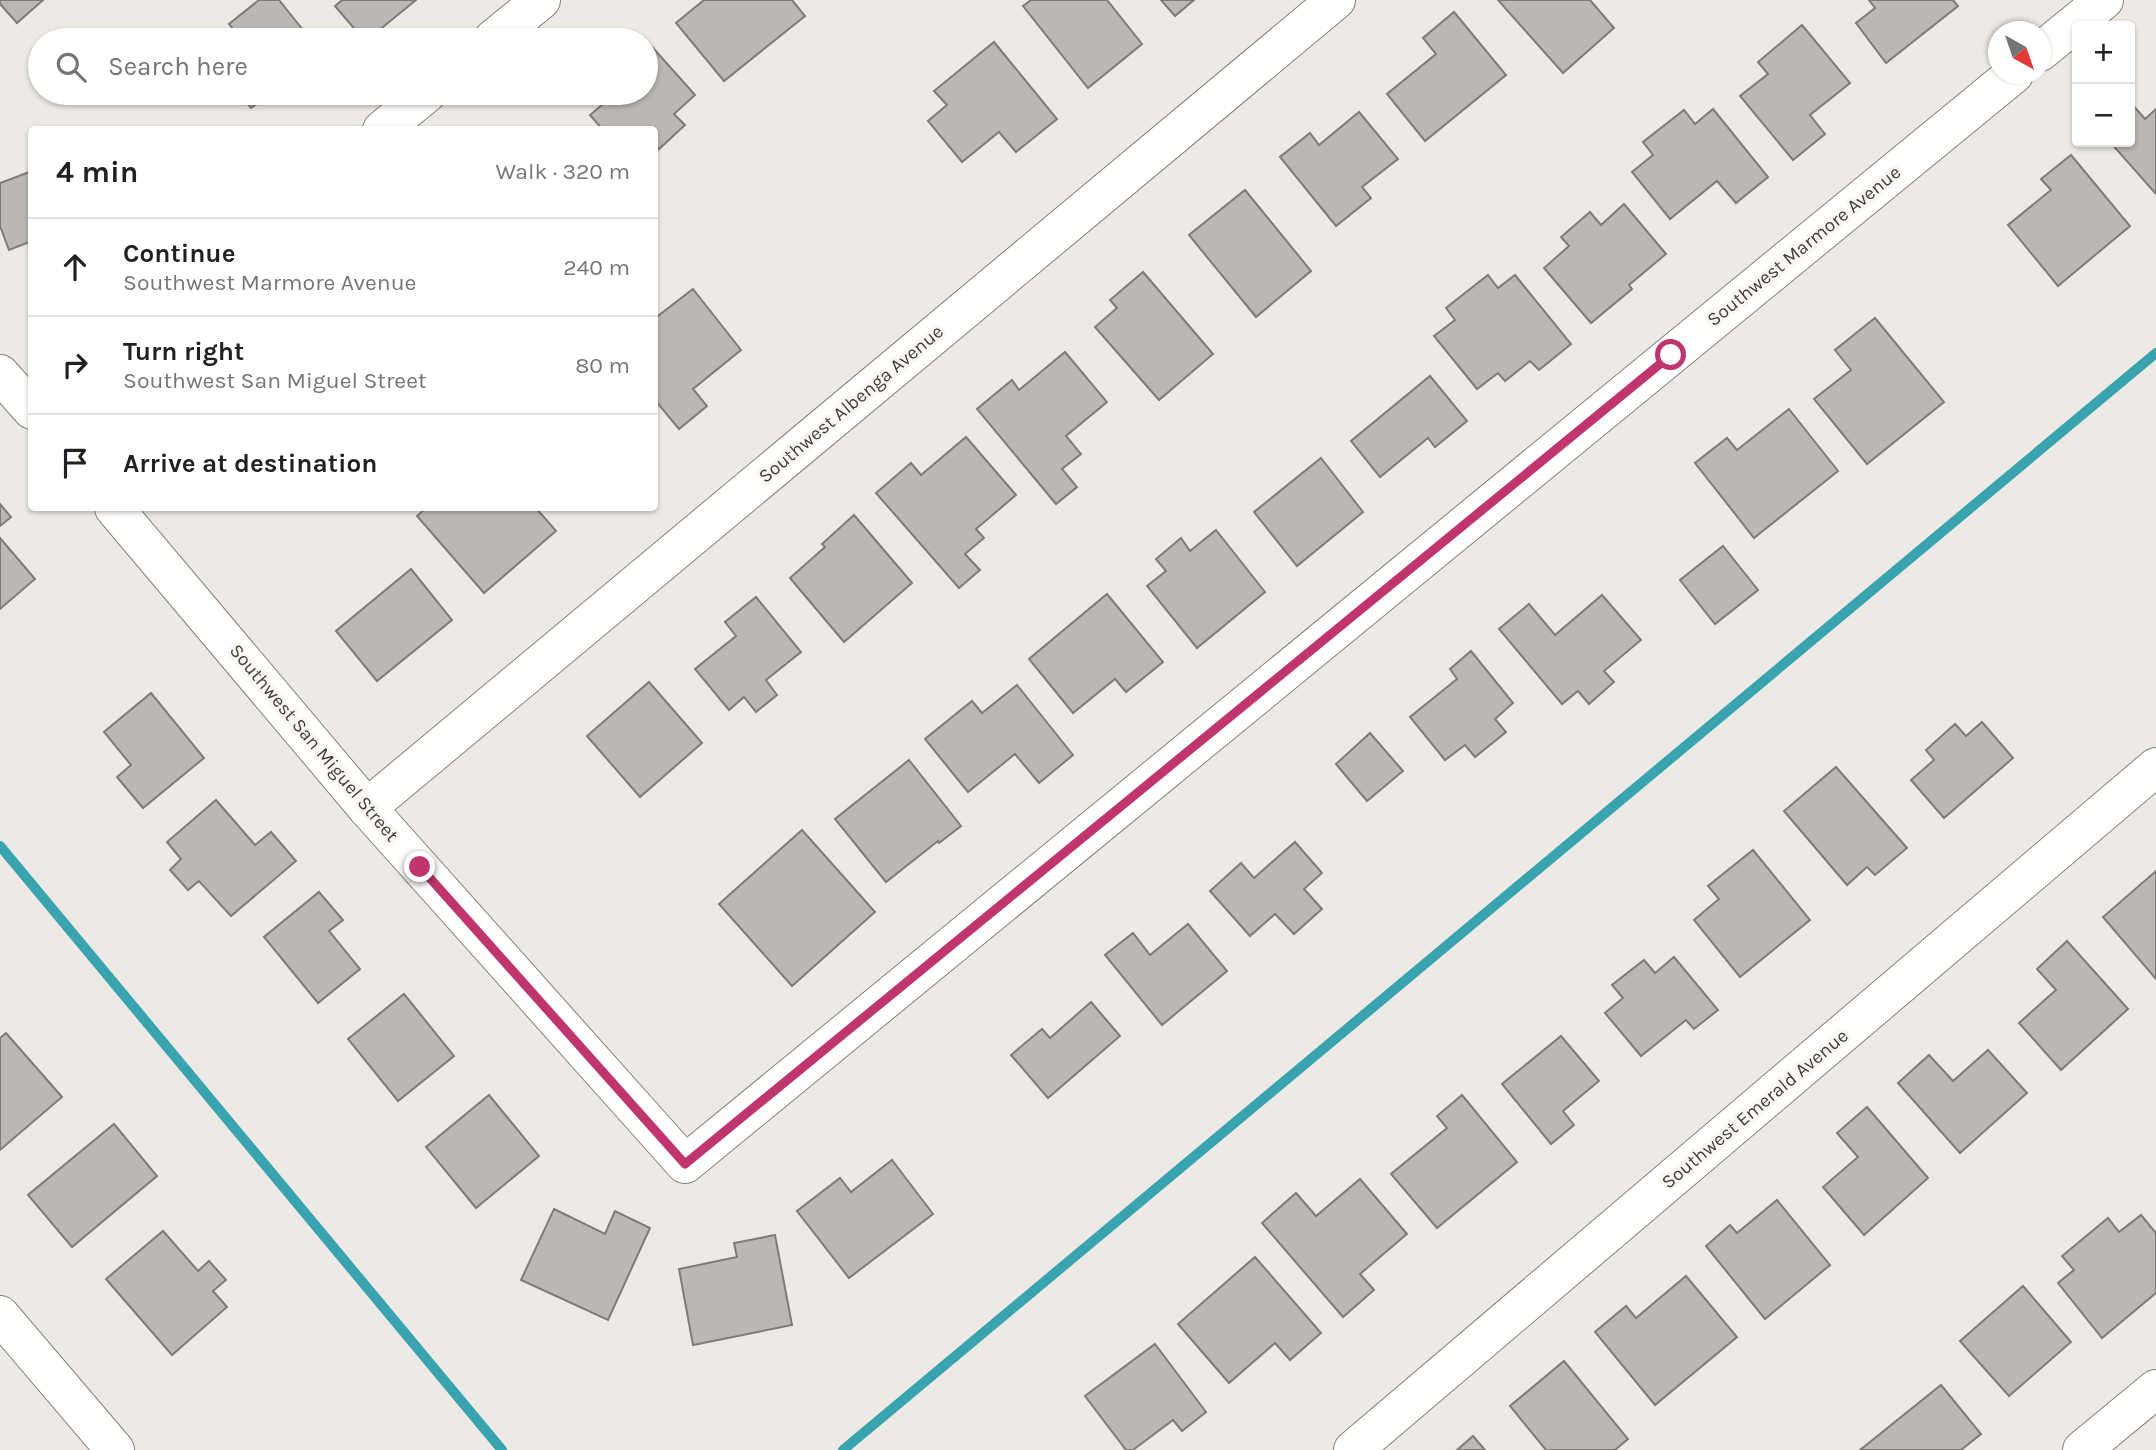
<!DOCTYPE html>
<meta charset="utf-8">
<style>
body{margin:0;font-family:Karla,sans-serif;background:#f2f2f2;color:#202124}
.controls{position:absolute;right:21px;top:21px;display:grid;overflow:hidden;border-radius:7px;box-shadow:0 2px 5px #0004}
.controls button{width:63px;height:63px;display:grid;place-items:center;padding:0;border:0;border-bottom:2px solid #e0e0e0;background:#fff;color:#202124;font:35px sans-serif}
.compass{position:absolute;left:1988px;top:21px;width:63px;height:63px;border-radius:50%;background:#fff;box-shadow:0 2px 5px #0004;rotate:140deg}
.stop{position:absolute;width:21px;height:21px;margin:-16px;border:5px solid #c0356d;border-radius:50%;background:#fff}
.stop.end{background:#c0356d;border-color:#fff;box-shadow:0 2px 7px #0008}
.list{margin:0;padding:0;list-style:none}
h2{display:flex;justify-content:space-between;align-items:center;height:91px;margin:0;padding:0 28px;font-size:30px}
h2 small{font-size:23px;font-weight:400;color:#757577}
.list li{display:grid;grid-template-columns:46px 1fr auto;gap:21px;align-items:center;box-sizing:border-box;height:98px;padding:0 28px;border-top:2px solid #e0e0e0}
.list b{display:block;font-size:26px;white-space:nowrap}
.list p{margin:0;font-size:23px;white-space:nowrap;color:#757577}
.list em{font-size:23px;font-style:normal;color:#757577}
.icon{flex:none;width:38px;height:38px;fill:none;stroke:currentColor;stroke-width:2;stroke-linecap:round;stroke-linejoin:round}
.map{position:relative;flex:none;width:2156px;height:1450px;overflow:hidden}
.search{position:absolute;background:#fff;box-shadow:0 2px 5px #0004;left:28px;top:28px;width:630px;height:77px;display:flex;align-items:center;gap:18px;box-sizing:border-box;padding:0 24px;border-radius:38px;color:#757577;font-size:26px}
.panel{position:absolute;background:#fff;box-shadow:0 2px 5px #0004;left:28px;top:126px;width:630px;height:385px;border-radius:7px}
.map>svg:first-child{display:block}
.lines{fill:none;stroke-linecap:round;stroke-linejoin:round}
.stream{stroke:#39a3b0;stroke-width:10}
.building{fill:#bbb7b4;stroke:#7f7b78;stroke-width:2}
.street-casing{stroke:#84817d;stroke-width:40}
.street{stroke:#fff;stroke-width:38}
.route{stroke:#c0356d;stroke-width:9}
.labels{text-anchor:middle;dominant-baseline:central;stroke-width:7;stroke-linejoin:round;paint-order:stroke}
.street-label{font-size:19px;fill:#3e3d3b;stroke:#faf7f3}
</style>
<div class="map">
<svg width="2156" height="1450" viewBox="0 0 2156 1450">
<rect width="100%" height="100%" fill="#edeae6"/>
<g class="lines">
<g class="stream">
<polyline points="0,846 502,1450"/>
<polyline points="843,1450 2156,353"/>
</g>
</g>
<g class="building">
<polygon points="0,0 43,0 17,23 0,4"/>
<polygon points="259,0 279,0 311,40 231,40 238,35 229,24"/>
<polygon points="342,0 416,0 367,40 364,40 335,6"/>
<polygon points="704,0 792,0 805,16 724,81 676,23"/>
<polygon points="1031,0 1107,0 1142,44 1088,88 1023,6"/>
<polygon points="1161,0 1194,0 1175,16"/>
<polygon points="1498,0 1590,0 1614,28 1563,73"/>
<polygon points="1869,0 1953,0 1958,6 1886,63 1856,23 1875,8"/>
<polygon points="1454,12 1506,75 1425,141 1387,94 1436,54 1423,38"/>
<polygon points="1802,25 1850,83 1810,115 1825,134 1793,160 1740,96 1768,74 1758,62"/>
<polygon points="646,40 695,95 674,114 685,125 659,149 654,144 654,130 603,130 590,115 616,93 646,93"/>
<polygon points="994,42 1057,119 1016,152 999,132 962,162 928,121 947,105 934,91"/>
<polygon points="239,93 272,93 251,108"/>
<polygon points="2131,103 2145,119 2156,109 2156,194 2110,142 2130,142"/>
<polygon points="1713,109 1768,177 1736,203 1717,181 1670,219 1632,172 1653,155 1643,142 1684,110 1695,124"/>
<polygon points="1359,112 1398,159 1362,187 1371,198 1336,226 1280,157 1310,133 1319,145"/>
<polygon points="2071,155 2130,226 2058,286 2008,225 2051,190 2041,179"/>
<polygon points="32,171 32,241 9,250 0,226 0,183"/>
<polygon points="1245,190 1311,271 1256,317 1189,235"/>
<polygon points="1624,204 1666,254 1629,285 1632,289 1591,323 1544,268 1569,246 1561,237 1590,212 1601,225"/>
<polygon points="1143,272 1213,354 1159,400 1095,327 1117,308 1110,300"/>
<polygon points="1488,275 1498,288 1515,275 1571,344 1539,370 1530,361 1505,381 1498,373 1477,389 1434,336 1455,320 1446,308"/>
<polygon points="693,289 741,350 693,389 707,406 679,429 654,399 654,319"/>
<polygon points="1875,318 1944,402 1867,464 1814,399 1851,370 1835,350"/>
<polygon points="1065,352 1107,402 1066,436 1081,454 1062,469 1077,487 1056,504 977,409 1012,380 1019,390"/>
<polygon points="1430,376 1467,421 1435,447 1428,438 1380,477 1351,441"/>
<polygon points="1789,409 1838,471 1754,538 1695,463 1727,438 1737,450"/>
<polygon points="966,437 1016,495 976,529 984,538 965,554 980,570 959,588 876,493 911,463 921,475"/>
<polygon points="1321,458 1363,512 1297,566 1254,512"/>
<polygon points="0,504 11,517 0,526"/>
<polygon points="426,508 536,508 556,531 484,593 417,516"/>
<polygon points="854,515 912,583 844,642 790,578 825,547 822,544"/>
<polygon points="1216,530 1265,592 1197,648 1147,586 1166,571 1156,559 1181,538 1190,551"/>
<polygon points="0,538 35,579 0,609"/>
<polygon points="1723,546 1758,590 1715,624 1680,580"/>
<polygon points="411,569 452,620 377,681 336,631"/>
<polygon points="1107,594 1163,662 1126,692 1115,679 1073,713 1029,659"/>
<polygon points="1602,595 1641,640 1604,671 1614,682 1589,704 1578,691 1562,704 1499,629 1529,604 1555,635"/>
<polygon points="756,597 801,652 766,680 777,695 756,712 744,697 729,710 695,669 736,636 725,622"/>
<polygon points="1471,651 1513,703 1495,719 1506,732 1475,757 1465,745 1445,760 1410,717 1457,679 1450,669"/>
<polygon points="649,682 702,743 640,797 587,736"/>
<polygon points="1017,685 1073,755 1039,783 1015,754 968,792 925,739 972,701 982,713"/>
<polygon points="151,693 204,758 143,808 117,777 131,765 104,732"/>
<polygon points="1982,722 2013,758 1944,818 1911,780 1934,760 1926,750 1955,724 1966,736"/>
<polygon points="1370,733 1403,771 1367,801 1336,764"/>
<polygon points="909,760 961,826 939,843 938,841 886,882 835,819"/>
<polygon points="1836,767 1907,848 1875,875 1867,867 1847,885 1784,811"/>
<polygon points="216,800 255,845 271,832 296,861 231,916 199,881 188,890 170,870 181,859 167,842"/>
<polygon points="802,830 875,912 792,986 719,904"/>
<polygon points="1295,842 1322,873 1304,889 1322,909 1294,934 1275,914 1250,936 1210,891 1241,863 1254,878"/>
<polygon points="1753,850 1810,920 1740,977 1694,920 1719,899 1708,886"/>
<polygon points="2156,871 2156,979 2103,917"/>
<polygon points="319,892 343,920 329,931 360,969 318,1003 264,937"/>
<polygon points="1188,924 1227,971 1162,1025 1105,955 1133,933 1150,955"/>
<polygon points="2067,941 2128,1009 2061,1070 2019,1023 2056,990 2037,969"/>
<polygon points="1674,957 1718,1010 1694,1029 1686,1020 1641,1056 1605,1013 1623,998 1612,985 1644,960 1655,973"/>
<polygon points="404,994 454,1056 398,1101 348,1039"/>
<polygon points="1091,1002 1120,1036 1048,1098 1011,1055 1042,1029 1050,1038"/>
<polygon points="6,1033 62,1097 0,1150 0,1038"/>
<polygon points="1561,1036 1599,1081 1563,1111 1574,1125 1551,1144 1502,1084"/>
<polygon points="1988,1050 2027,1093 1960,1153 1898,1083 1929,1055 1953,1081"/>
<polygon points="489,1095 539,1156 476,1208 426,1147"/>
<polygon points="1462,1095 1517,1162 1437,1228 1391,1174 1447,1128 1437,1116"/>
<polygon points="1867,1107 1928,1178 1864,1235 1823,1187 1858,1157 1837,1133"/>
<polygon points="114,1124 157,1176 72,1247 28,1195"/>
<polygon points="892,1160 933,1214 849,1278 797,1211 840,1178 851,1192"/>
<polygon points="1360,1179 1407,1234 1360,1274 1374,1290 1343,1317 1262,1223 1296,1193 1316,1216"/>
<polygon points="1777,1200 1830,1265 1765,1319 1706,1246 1730,1225 1737,1233"/>
<polygon points="554,1209 605,1234 615,1211 650,1228 608,1320 521,1280"/>
<polygon points="2141,1215 2156,1233 2156,1293 2102,1338 2058,1283 2074,1270 2062,1256 2108,1218 2119,1232"/>
<polygon points="163,1231 198,1271 209,1261 226,1280 213,1291 227,1307 172,1355 106,1279"/>
<polygon points="775,1235 792,1325 693,1345 679,1269 737,1257 734,1243"/>
<polygon points="1255,1257 1321,1333 1290,1360 1275,1343 1229,1383 1178,1324"/>
<polygon points="1686,1276 1737,1337 1655,1405 1595,1332 1626,1306 1636,1318"/>
<polygon points="2023,1286 2071,1342 2009,1396 1960,1341"/>
<polygon points="1155,1344 1206,1412 1182,1431 1173,1420 1133,1450 1126,1450 1085,1396"/>
<polygon points="1564,1361 1628,1439 1615,1450 1546,1450 1510,1406"/>
<polygon points="1941,1385 1981,1434 1961,1450 1860,1450"/>
<polygon points="1473,1436 1485,1450 1457,1450"/>
</g>
<g class="lines">
<defs>
<g id="street">
<polyline points="492,40 541,0"/>
<polyline points="2040,52 2104,0"/>
<polyline points="382,130 427,93"/>
<polyline points="0,374 32,410"/>
<polyline points="114,508 367,808 685,1164 2014,74"/>
<polyline points="367,808 1336,0"/>
<polyline points="0,1315 115,1450"/>
<polyline points="1353,1450 2156,767"/>
<polyline points="2082,1450 2156,1389"/>
</g>
</defs>
<use href="#street" class="street-casing"/>
<use href="#street" class="street"/>
</g>
<g class="lines">
<polyline class="route" points="420,867 685,1164 1671,355"/>
</g>
<g class="labels">
<g class="street-label">
<text transform="translate(1804 246) rotate(-39)">Southwest Marmore Avenue</text>
<text transform="translate(851 404) rotate(-40)">Southwest Albenga Avenue</text>
<text transform="translate(314 743) rotate(50)">Southwest San Miguel Street</text>
<text transform="translate(1755 1109) rotate(-40)">Southwest Emerald Avenue</text>
</g>
</g>
</svg>
<div class="controls">
<button>+</button>
<button>−</button>
</div>
<svg class="compass" viewBox="-18 -18 36 36"><path d="M0-13l5 13h-10z" fill="#e53935"/><path d="M0 13l5-13h-10z" fill="#757577"/></svg>
<div class="stop" style="left:1671px;top:355px"></div>
<div class="stop end" style="left:420px;top:867px"></div>
<div class="search"><svg class="icon" aria-label="search" viewBox="0 0 24 24"><circle cx="10" cy="10" r="6"/><path d="M15 15l6 6"/></svg>Search here</div>
<section class="panel">
<h2>4 min<small>Walk · 320 m</small></h2>
<ul class="list">
<li><svg class="icon" aria-label="ahead" viewBox="0 0 24 24"><path d="M12 20V5M6 11l6-6 6 6"/></svg><div><b>Continue</b><p>Southwest Marmore Avenue</p></div><em>240 m</em></li>
<li><svg class="icon" aria-label="right" viewBox="0 0 24 24"><path d="M7 20v-9h11M14 6l5 5-5 5"/></svg><div><b>Turn right</b><p>Southwest San Miguel Street</p></div><em>80 m</em></li>
<li><svg class="icon" aria-label="arrive" viewBox="0 0 24 24"><path d="M6 21V4h12l-3 4 3 4H6"/></svg><div><b>Arrive at destination</b></div></li>
</ul>
</section>
</div>
